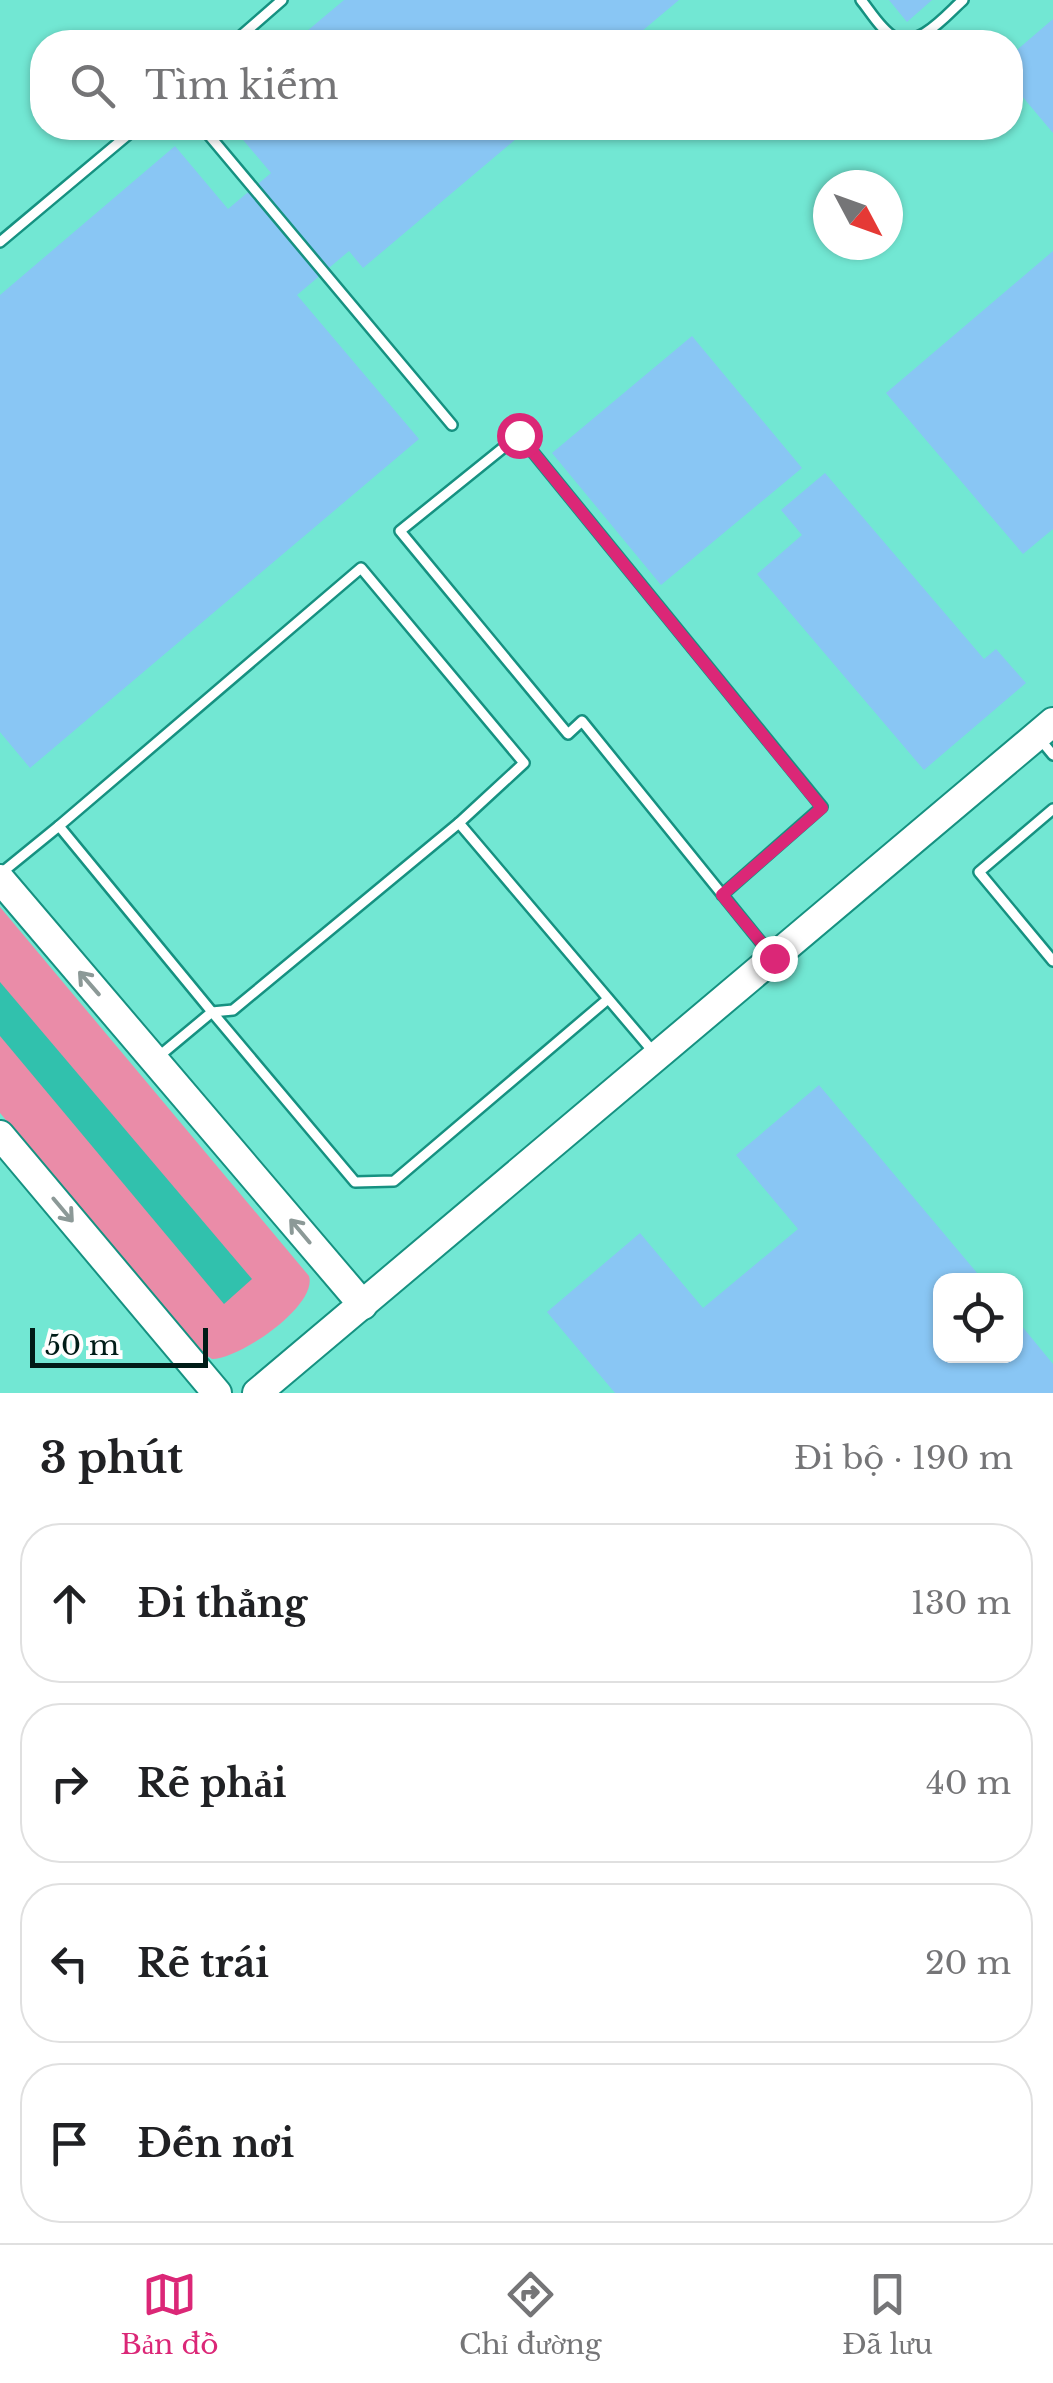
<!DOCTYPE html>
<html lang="vi">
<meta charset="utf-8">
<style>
body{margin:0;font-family:"Libre Baskerville",serif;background:#f2f2f2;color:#202124}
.controls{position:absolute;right:30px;bottom:30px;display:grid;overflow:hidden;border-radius:20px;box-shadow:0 2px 8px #0004}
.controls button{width:90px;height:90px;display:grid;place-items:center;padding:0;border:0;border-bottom:2px solid #e0e0e0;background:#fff;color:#202124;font:50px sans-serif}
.compass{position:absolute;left:813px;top:170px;width:90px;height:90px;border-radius:50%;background:#fff;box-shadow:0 2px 8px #0004;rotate:131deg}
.scale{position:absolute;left:30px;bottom:25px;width:178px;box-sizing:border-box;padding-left:10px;border:5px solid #001c17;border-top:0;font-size:28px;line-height:35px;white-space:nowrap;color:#001c17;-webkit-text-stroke:8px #fefefe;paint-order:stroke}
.stop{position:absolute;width:30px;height:30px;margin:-22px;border:8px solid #db2777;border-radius:50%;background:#fff}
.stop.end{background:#db2777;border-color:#fff;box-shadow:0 2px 10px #0008}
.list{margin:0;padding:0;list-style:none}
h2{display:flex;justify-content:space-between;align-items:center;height:130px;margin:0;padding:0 40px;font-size:42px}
h2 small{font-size:32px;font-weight:400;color:#757577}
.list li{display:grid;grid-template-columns:65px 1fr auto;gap:30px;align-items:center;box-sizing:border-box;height:160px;margin:0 20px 20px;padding:0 20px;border:2px solid #e0e0e0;border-radius:40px}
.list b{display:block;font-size:38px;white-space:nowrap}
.list em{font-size:32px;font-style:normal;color:#757577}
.icon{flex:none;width:55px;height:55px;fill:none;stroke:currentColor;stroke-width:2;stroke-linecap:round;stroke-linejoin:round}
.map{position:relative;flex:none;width:1053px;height:1393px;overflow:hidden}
.search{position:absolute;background:#fff;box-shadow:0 2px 8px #0004;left:30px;right:30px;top:30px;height:110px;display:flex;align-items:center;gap:25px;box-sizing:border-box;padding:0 35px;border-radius:40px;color:#757577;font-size:38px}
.sheet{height:850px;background:#fff}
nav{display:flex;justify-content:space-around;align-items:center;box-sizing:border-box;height:140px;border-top:2px solid #e0e0e0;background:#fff;font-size:28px;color:#757577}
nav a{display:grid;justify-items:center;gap:5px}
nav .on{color:#db2777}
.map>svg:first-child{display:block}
.built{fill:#72e7d3;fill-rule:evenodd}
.green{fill:#ea8ca8}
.water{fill:#31c1ad}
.building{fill:#89c6f4}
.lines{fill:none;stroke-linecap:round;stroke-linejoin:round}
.lane-casing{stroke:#169181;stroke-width:14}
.secondary-casing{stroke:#169181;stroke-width:32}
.lane{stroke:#fff;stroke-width:9}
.secondary{stroke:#fff;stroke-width:28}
.oneway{stroke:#8c9997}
.route{stroke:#db2777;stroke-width:12}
</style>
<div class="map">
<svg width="1053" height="1393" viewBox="0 0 1053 1393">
<rect width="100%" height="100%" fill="#8af3e1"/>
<path class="built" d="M0,0H1053V1393H0ZM42,42H1010V128H42ZM828,185H888V245H828ZM940,1280H1016V1356H940Z"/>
<path class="green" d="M0,907L309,1276C318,1305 240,1359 212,1359L204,1354L0,1113Z"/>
<polygon class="water" points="0,982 252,1279 224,1304 0,1036"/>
<g class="building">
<polygon points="344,0 679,0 629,42 294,42"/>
<polygon points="889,0 932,0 907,22"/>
<polygon points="1053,19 1053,133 1010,82 1010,56"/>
<polygon points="233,128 529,128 363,268 349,251 297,295 419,439 30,768 0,732 0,295 175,146 228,209 271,173"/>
<polygon points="1053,251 1053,529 1023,554 886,393"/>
<polygon points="692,336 802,468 661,585 552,453"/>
<polygon points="825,473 984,659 996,649 1026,683 924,770 757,574 802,535 781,510"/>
<polygon points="819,1085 983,1280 940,1280 940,1356 1016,1356 1016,1319 1053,1364 1053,1393 615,1393 547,1312 640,1233 703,1308 798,1229 736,1155"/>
</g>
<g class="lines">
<defs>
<g id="lane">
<path d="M861,0C870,11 881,30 894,37C918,50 947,14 963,0"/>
<polyline points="234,42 282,0"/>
<polyline points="203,128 452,425"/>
<polyline points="0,242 136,128"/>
<polyline points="1039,738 1053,755"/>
<polyline points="1053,809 979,872 1053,961"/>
<polyline points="59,826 361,568 524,763 459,823"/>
<polyline points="0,874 59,826 212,1012 158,1057"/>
<polyline points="722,895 822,807 519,435 400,531 568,734 582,721 772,956"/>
<polyline points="212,1012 233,1010 459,823 656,1055"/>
<polyline points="212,1012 355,1182 394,1181 608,999"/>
</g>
<g id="secondary">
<polyline points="0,879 363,1305"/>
<polyline points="0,1135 217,1393"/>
<polyline points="257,1393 1053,722"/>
</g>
</defs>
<use href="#lane" class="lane-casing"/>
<use href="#secondary" class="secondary-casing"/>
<use href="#lane" class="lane"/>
<use href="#secondary" class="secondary"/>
</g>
<defs><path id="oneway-shaft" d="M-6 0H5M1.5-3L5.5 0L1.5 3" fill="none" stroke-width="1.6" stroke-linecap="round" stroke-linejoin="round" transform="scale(2.5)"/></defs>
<g class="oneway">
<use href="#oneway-shaft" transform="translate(89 983) rotate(-131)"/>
<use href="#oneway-shaft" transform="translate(63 1210) rotate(50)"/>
<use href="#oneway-shaft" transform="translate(300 1231) rotate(-130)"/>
</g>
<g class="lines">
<polyline class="route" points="519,435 822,808 722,895 774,958"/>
</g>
</svg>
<div class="controls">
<button><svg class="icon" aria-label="locate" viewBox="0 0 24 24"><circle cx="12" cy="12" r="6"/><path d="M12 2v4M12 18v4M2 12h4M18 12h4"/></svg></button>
</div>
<svg class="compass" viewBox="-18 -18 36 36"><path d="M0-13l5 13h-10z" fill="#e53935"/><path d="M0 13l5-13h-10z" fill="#757577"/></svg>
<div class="scale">50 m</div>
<div class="stop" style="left:519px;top:435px"></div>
<div class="stop end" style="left:774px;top:958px"></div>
<div class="search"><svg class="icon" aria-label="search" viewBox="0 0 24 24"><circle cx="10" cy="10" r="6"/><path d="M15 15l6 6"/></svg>Tìm kiếm</div>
</div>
<section class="sheet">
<h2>3 phút<small>Đi bộ · 190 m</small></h2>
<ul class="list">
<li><svg class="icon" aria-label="ahead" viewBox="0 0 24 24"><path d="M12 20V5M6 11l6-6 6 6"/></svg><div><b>Đi thẳng</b></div><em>130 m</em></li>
<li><svg class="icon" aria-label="right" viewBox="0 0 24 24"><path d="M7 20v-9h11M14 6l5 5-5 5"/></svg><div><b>Rẽ phải</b></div><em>40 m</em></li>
<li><svg class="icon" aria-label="left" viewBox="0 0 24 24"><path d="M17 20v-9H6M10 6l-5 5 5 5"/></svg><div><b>Rẽ trái</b></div><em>20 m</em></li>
<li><svg class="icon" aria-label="arrive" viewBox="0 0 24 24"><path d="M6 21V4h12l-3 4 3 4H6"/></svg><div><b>Đến nơi</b></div></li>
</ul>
</section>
<nav>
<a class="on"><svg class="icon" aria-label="map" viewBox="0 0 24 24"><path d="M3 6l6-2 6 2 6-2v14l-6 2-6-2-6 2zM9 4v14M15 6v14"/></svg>Bản đồ</a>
<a><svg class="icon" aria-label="directions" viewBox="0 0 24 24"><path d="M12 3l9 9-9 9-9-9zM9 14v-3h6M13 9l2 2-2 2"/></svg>Chỉ đường</a>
<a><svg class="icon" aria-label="saved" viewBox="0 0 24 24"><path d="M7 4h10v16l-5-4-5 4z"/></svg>Đã lưu</a>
</nav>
